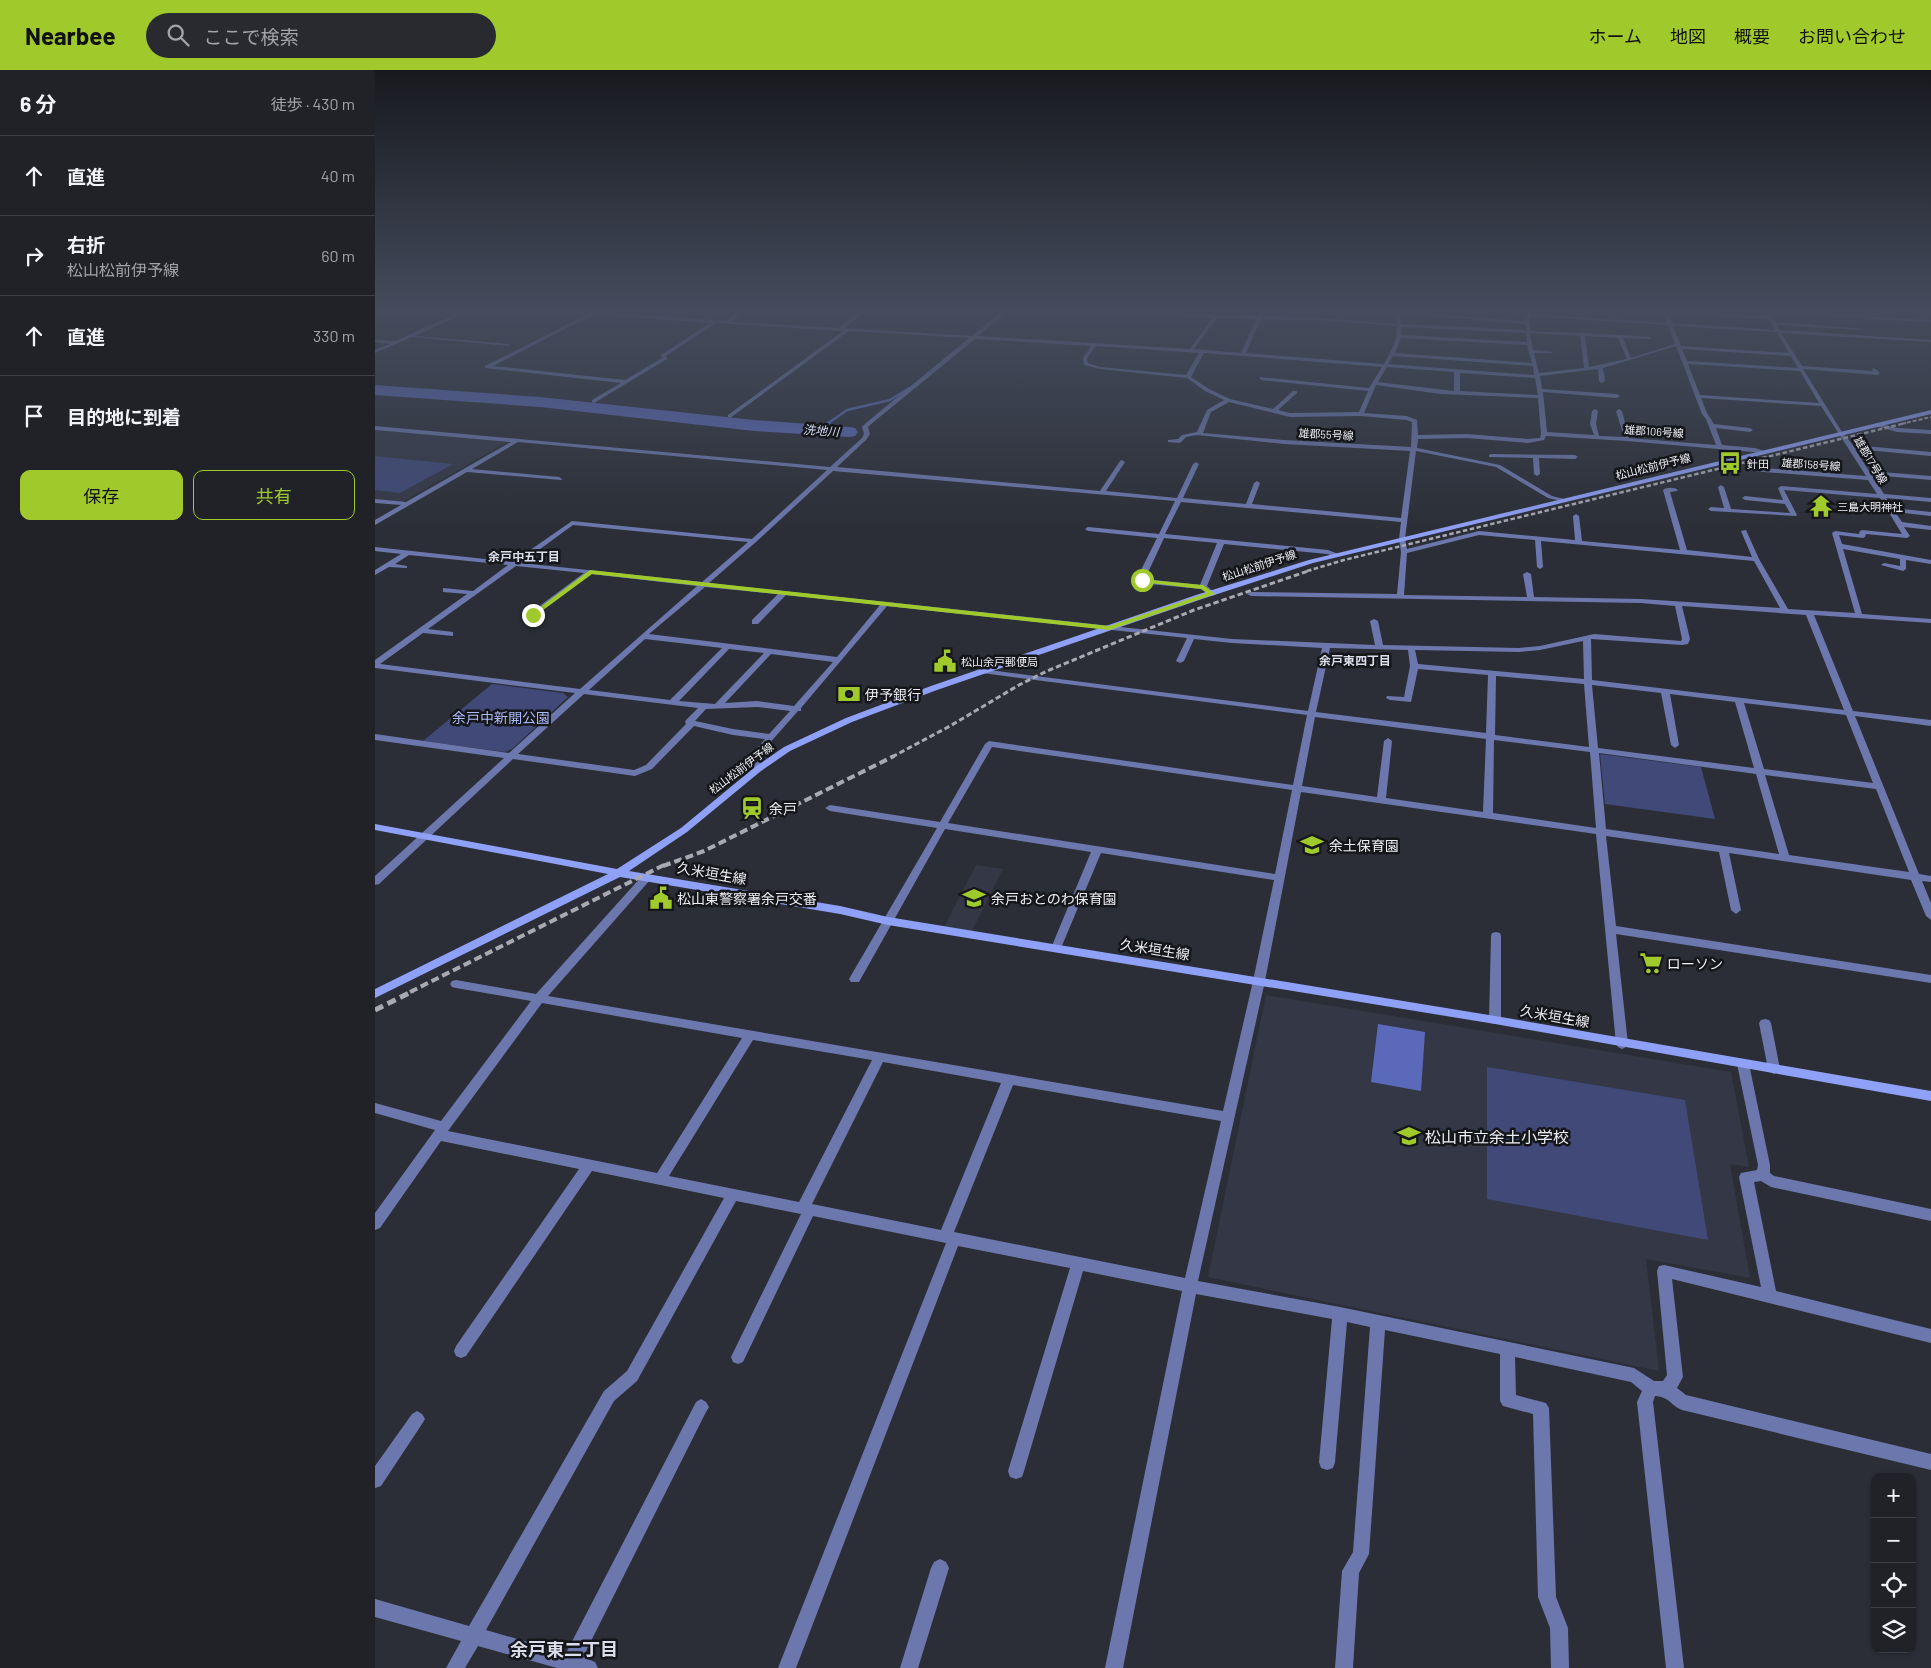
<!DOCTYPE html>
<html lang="ja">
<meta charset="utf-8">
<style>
body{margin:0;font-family:Barlow,"Noto Sans JP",sans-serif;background:#282a30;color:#f1f3f6}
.controls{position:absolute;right:15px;bottom:15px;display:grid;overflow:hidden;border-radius:10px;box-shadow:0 1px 4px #0004}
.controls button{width:45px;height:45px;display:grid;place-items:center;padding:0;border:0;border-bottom:1px solid #3d3f45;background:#202228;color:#f1f3f6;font:25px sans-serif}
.stop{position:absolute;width:15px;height:15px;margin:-11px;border:4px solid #a0ca2c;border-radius:50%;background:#fff}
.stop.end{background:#a0ca2c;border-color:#fff;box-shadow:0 1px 5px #0008}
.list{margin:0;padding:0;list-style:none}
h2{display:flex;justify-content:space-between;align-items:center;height:65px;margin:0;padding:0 20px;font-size:21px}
h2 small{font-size:16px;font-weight:400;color:#a2a4a8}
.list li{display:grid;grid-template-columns:32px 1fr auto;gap:15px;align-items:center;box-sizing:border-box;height:80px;padding:0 20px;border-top:1px solid #3d3f45}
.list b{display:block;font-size:19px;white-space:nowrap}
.list p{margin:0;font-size:16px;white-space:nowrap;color:#a2a4a8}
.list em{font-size:16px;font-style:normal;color:#a2a4a8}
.actions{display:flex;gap:10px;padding:15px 20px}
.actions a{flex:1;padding:11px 0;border:1px solid #a0ca2c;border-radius:10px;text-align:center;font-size:18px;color:#a0ca2c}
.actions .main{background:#a0ca2c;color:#111}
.icon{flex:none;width:28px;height:28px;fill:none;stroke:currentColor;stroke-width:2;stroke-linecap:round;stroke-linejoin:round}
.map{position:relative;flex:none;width:1556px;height:1598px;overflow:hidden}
header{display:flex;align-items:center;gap:30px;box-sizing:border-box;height:70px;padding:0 25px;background:#a0ca2c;color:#111}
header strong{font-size:24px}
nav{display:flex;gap:28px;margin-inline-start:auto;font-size:18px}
.search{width:350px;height:45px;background:#282a30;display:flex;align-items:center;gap:12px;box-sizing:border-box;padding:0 18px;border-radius:28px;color:#a2a4a8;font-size:19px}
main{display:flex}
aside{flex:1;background:#202228}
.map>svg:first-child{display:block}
.built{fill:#343846}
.green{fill:#404977}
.water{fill:#5b69ba}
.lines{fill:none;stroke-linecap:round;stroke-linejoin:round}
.stream-far1{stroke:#5b69ba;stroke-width:2.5}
.stream{stroke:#5b69ba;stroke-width:4}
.river{fill:#5b69ba;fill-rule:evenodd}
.minor{fill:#6c78ad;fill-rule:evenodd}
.secondary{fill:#8fa0f7;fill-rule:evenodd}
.rail-far4{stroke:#a9aab1;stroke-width:2;stroke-dasharray:4 2;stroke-linecap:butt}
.rail-far3{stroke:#a9aab1;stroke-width:2.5;stroke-dasharray:4.5 2.5;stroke-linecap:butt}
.rail-far2{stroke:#a9aab1;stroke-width:3;stroke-dasharray:5.5 3;stroke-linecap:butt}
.rail-far1{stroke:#a9aab1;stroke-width:4;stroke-dasharray:8 4;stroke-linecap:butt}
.rail{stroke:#a9aab1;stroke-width:5;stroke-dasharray:9 5;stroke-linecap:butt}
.route{fill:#a0ca2c}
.labels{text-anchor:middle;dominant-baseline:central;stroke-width:5;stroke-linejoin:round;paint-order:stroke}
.far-street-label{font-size:11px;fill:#edeef4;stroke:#15161a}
.far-poi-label{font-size:11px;fill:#edeef4;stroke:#15161a;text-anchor:start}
.far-water-label{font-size:12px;font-style:italic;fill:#d5dbf2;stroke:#15161a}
.far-neighbourhood-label{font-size:12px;font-weight:bold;fill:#dbdeea;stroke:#15161a}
.poi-label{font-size:14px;fill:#edeef4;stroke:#15161a;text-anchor:start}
.park-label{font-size:14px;fill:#acbbfc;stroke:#15161a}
.street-label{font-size:14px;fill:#edeef4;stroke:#15161a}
.near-poi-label{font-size:16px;fill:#edeef4;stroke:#15161a;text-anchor:start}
.near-neighbourhood-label{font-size:18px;font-weight:bold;fill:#dbdeea;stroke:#15161a}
</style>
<header>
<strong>Nearbee</strong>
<div class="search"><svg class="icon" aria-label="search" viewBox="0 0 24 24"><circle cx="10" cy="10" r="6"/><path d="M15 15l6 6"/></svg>ここで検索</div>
<nav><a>ホーム</a><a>地図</a><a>概要</a><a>お問い合わせ</a></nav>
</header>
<main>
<aside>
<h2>6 分<small>徒歩 · 430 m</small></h2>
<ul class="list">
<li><svg class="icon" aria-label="ahead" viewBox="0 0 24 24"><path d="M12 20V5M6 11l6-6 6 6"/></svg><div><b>直進</b></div><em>40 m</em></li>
<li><svg class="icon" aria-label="right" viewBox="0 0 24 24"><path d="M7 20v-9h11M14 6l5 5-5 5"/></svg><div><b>右折</b><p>松山松前伊予線</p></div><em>60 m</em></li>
<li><svg class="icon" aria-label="ahead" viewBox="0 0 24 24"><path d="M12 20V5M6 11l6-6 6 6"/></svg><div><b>直進</b></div><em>330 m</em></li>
<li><svg class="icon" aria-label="arrive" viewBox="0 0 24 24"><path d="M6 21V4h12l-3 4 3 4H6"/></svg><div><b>目的地に到着</b></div></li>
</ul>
<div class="actions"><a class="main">保存</a><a>共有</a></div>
</aside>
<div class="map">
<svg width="1556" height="1598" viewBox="0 0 1556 1598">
<rect width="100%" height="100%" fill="#2b2e36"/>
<g class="built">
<polygon points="0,360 129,371 130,373 26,433 0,430"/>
<polygon points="601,795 628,799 597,861 569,857"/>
<polygon points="891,925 1356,1002 1374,1097 1355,1094 1375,1208 1271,1189 1284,1301 833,1207"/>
</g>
<g class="green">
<polygon points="0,386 78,394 25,423 0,420"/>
<polygon points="117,614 188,623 193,627 137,679 130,682 48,671"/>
<polygon points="1225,684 1326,697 1340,749 1230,734"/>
<polygon points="1112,997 1310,1030 1333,1170 1112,1129"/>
</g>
<polygon class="water" points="1003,954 1050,962 1046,1021 996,1012"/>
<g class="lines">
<polyline class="stream-far1" points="452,354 472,340 515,330 534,318"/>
<polyline class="stream" points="443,361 454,353"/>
<polygon class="river" points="0,315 165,327 379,350 474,357 480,358 483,362 480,366 474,367 379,361 165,337 0,325"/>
<g class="minor">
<polygon points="94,238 100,238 40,266 133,274 135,276 37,267 0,283 0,280 15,274 0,272 0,270 20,271"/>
<path d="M152,238H173L351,251L367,238H372L356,252L464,258L490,238H495L469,258L597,266L631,238H636L603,266L815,279L837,248L715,238H735L821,245L882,246L886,238H890L887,246L944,248L1022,254L1020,238H1024L1026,254L1151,260L1150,254L1036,244L1038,243L1150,251L1149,238H1153L1154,244L1292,253L1290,245L1197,238L1289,242L1287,238H1291L1292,240L1392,246L1387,238H1391L1392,240L1492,246L1490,247L1394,243L1400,252L1489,259L1487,260L1401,255L1405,260L1556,270V272L1406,263L1427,296L1498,301L1497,299L1499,298L1505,303L1502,305L1428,299L1467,362L1478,375L1556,382V386L1480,379L1494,401L1556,406V410L1497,405L1509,424L1556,428V432L1511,428L1518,438L1556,442V446L1520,442L1527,452L1556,456V460L1529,457L1535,466L1532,468L1491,464L1490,467L1488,468L1464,465L1467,474L1556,490V494L1531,490V499L1528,501L1506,495L1509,493L1525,496V489L1468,479L1487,544L1556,549V553L1439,545L1478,641L1556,650V656L1480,646L1544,804L1556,806V812L1547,811L1556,833V850L1551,846L1536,810L1354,783L1366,840L1361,844L1356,840L1344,782L1231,766L1241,856L1556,905V913L1241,864L1253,974L1251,977L1247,979L1243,977L1241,974L1221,764L926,722L890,911L823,1211L965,1237L1259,1298L1279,1311H1288L1292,1305L1282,1201L1284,1196L1289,1195L1386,1217L1364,1107L1366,1103L1382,1100L1383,1095L1362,994L1364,991L1368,989L1372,991L1374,994L1395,1095V1103L1399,1106L1556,1139V1151L1396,1117L1386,1111L1379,1112L1401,1221L1556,1259V1273L1297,1209L1308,1307L1302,1318L1311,1325L1556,1384V1400L1307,1340C1295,1335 1295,1327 1280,1326L1278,1332L1309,1598H1291L1262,1332L1267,1321L1256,1312L1140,1287L1141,1325L1171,1333L1174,1338L1181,1527L1193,1558L1194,1598H1176L1175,1558L1163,1527L1158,1344L1128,1336L1125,1331V1284L1010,1260L994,1484L984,1503L978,1598H960L967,1501L978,1482L995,1257L972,1252L960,1392L958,1398L952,1400L946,1398L944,1392L957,1249L821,1224L748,1598H730L807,1221L708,1201L649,1401L647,1407L641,1409L635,1407L633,1401L695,1198L583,1176L421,1598H403L571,1173L438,1146L368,1292L363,1294L358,1292L356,1287L426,1144L361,1131L262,1311L239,1331L111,1560L191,1583L321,1332L326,1329L331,1332L334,1337L331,1342L208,1587L220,1592L223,1598H182L103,1576L90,1598H71L86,1571L0,1547V1529L94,1556L229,1321L252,1301L349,1128L217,1101L91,1286L86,1288L81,1286L79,1281L81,1276L204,1099L66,1071L5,1158L0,1160V1143L60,1060L0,1043V1033L66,1051L156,931L81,918L77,917L75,914L77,911L81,910L161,924L267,806L271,805L276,808L275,810L173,926L848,1041L878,911L899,810L726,783L686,878L685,881H677L676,878L716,782L570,759L484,912H476L474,909L562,758L455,741L450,738L455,735L565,752L610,674L614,671L918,715L932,645L607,603L603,601L607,599L933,641L947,578L857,573L819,569L809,591L805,593L801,591L812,568L512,536L426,638V641H423L386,683L387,699L386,701H380L379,699L378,683L390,669L358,665L319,656L277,699L260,706L138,689L4,814L0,815V806L129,688L0,670V664L134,683L200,623L0,598V590L92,524L68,522V518L98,521L133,495L34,485L20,494L32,496V498L14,497L0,505V500L26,484L0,481V477L138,492L197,451L377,469L452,400L143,372L97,399L184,407L187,409L186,410L92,402L0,455V450L26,435L0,433V429L31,432L136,372L0,360V356L455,397L487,368L489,364L487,357L491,353L594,268L474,261L355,348L353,347V345L468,261L341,253L291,286L292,289L219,333L217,332V330L246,313L110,298V296L213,244ZM1293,243L1394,249L1400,260L1297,253ZM219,244L335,253L286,285L287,288L250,310L118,296ZM1154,246L1293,255L1300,274L1256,288L1248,268L1275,269L1277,267L1209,263L1207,262L1205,263L1155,261ZM842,248L881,249L866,283L819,279ZM886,249L944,250L1022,256C1022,271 1016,281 1009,294L871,283ZM1298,256L1402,262L1414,283L1306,276ZM1027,257L1151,263L1152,272L1026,265ZM1155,263L1205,266L1209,298L1164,303L1159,283H1176L1178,282L1158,280ZM1210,266L1243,268L1252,289L1214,297ZM1026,268L1152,275L1157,293L1020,283ZM600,269L716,276L708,288L709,295L725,299L812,308L830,321L849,330L832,340L822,362L807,365L803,369L793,370V372L805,373L811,367L822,365L909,374L1035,381L1026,448L877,434L885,413L882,411L879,413L871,434L808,428L824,394L821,392L818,394L802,428L731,421L750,392L747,390L745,391L725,421L462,397L491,370L495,364L493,357L495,355ZM721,276L824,283L811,305L725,297L713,293L712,288ZM1301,276L1327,344L1331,349L1341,375L1254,368L1247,341L1244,339L1241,341L1249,367L1224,366L1221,354L1223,341L1220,339L1217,341L1215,354L1219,365L1172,362L1168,322L1242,328L1245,326L1242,324L1167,319L1165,306L1223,299L1224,311L1227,313L1230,311L1228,298ZM1307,279L1416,286L1423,298L1312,291ZM829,283L1007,297L994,318L884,307L886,310L993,321L984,342L915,343L903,340L922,323V321H918L898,339L855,329L834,319L816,307ZM1018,286L1158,296L1159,305L1013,294ZM1313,294L1425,301L1444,333L1325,325ZM1012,297L1079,302V321L1003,312ZM1085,303L1160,308L1163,325L1085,321ZM1001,315L1066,324L1163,328L1166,364L1165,368L1153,369L1092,364L1043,365L1042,350L1032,346L989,343ZM1326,328L1446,336L1491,406L1376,397L1373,399L1376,401L1493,410L1502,424L1406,416L1403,418L1408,430L1370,426L1367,428L1370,430L1410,434L1415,443L1356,439L1349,417L1346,415L1343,417L1349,438L1336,437L1333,439L1336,441L1421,446L1422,445L1409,420L1505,428L1527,464L1487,460L1485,461L1484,464L1460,461L1457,463L1480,543L1413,539L1384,489L1371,460L1366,461L1377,487L1312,480L1295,422L1302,421L1303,420C1300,417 1291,417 1288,420L1305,480L1207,471L1204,446L1201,444L1198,446L1200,470L1104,461L1032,479L1030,469L1041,381L1121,397L1173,428L1190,432L1193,430L1177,426L1125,395L1042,378L1043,369L1092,368L1153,373L1169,370L1171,366L1252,371L1389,383V381L1380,378L1347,375L1341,358L1375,362L1378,360L1375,358L1339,354L1332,343ZM854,332L915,347L986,346L1031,350L1037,352L1036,377L909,370L828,363L836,342ZM458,401L800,431L784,464L713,457L710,459L713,461L782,468L762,508L764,513L826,519L837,526L841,524L832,516L849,474L952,484L963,487L966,485L953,480L790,464L806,432L1026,452L1024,469L1026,482L1022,524L876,522L872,524L876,526L1266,533L1300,536L1307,569L1306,571L1219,564L1165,576L1144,578L1008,575L1003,551L999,549L995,551L1000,575L857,569L334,513L381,472ZM198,455L373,472L327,512L146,493ZM1104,465L1160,470L1162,497L1165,499L1168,497L1166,471L1379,491L1405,538L1266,529L1159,527L1156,504L1152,502L1148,504L1152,527L1029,525L1032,483ZM789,468L842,473L825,515L770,509ZM141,496L209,503L155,543V547H158L216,504L322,516L205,619L5,594L48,563L78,566V562L53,559ZM330,517L403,524L377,550V554H383L411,525L505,535L462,587L274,564ZM1307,536L1431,545L1469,640L1217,610L1216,569L1307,575L1313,574L1315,569ZM270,569L347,578L295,630L214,620ZM1208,571L1209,609L1043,594L1040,580L1144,582L1165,580ZM955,578L1033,580L1035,596L1029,627L1012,626L1011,628L1015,630L1036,632L1043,599L1113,605L1111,663L941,642ZM354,579L389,583L340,634L304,631ZM396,584L458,592L419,636L382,631L350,633ZM1121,606L1209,614L1214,677L1120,665ZM1217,615L1286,623L1296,675L1300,678L1304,675L1295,624L1360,632L1379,698L1223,678ZM209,624L323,638L311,650L310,652L311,654L271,695L259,700L143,684ZM1369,633L1471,645L1498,713L1389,699ZM382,637L415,641L394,664L358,659L320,651L331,639ZM940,647L1111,669L1108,742L1011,728L1017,671L1013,668L1009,671L1002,727L927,716ZM1119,670L1215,682L1221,758L1118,743ZM617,677L917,720L900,804L573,753ZM1224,683L1381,704L1404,784L1231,759ZM1390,705L1501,719L1534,802L1414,785ZM167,933L367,968L282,1103L73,1061ZM378,970L497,990L424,1132L294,1106ZM508,992L626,1013L566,1160L437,1134ZM638,1015L846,1051L810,1208L579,1162Z"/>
<polygon points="579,238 584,238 579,241 577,240"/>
<polygon points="1497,247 1556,250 1556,252 1495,249"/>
<polygon points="1503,353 1522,358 1556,360 1556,364 1522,362 1501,356 1501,354"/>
<polygon points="1116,384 1200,385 1203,387 1200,389 1164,388 1165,404 1162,406 1159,404 1158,388 1114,387 1114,385"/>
<polygon points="1121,862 1125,863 1126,866 1126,950 1124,953 1120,954 1116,953 1114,950 1116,866 1117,863"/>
<polygon points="1390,949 1394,950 1396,953 1405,999 1403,1002 1399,1004 1395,1002 1393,999 1384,953 1386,950"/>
<polygon points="42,1341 47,1344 50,1349 47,1354 6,1416 0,1418 0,1396 37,1344"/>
<polygon points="565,1489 571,1492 574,1498 543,1598 525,1598 556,1498 559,1492"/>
</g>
<polygon class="secondary" points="1556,340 1556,344 938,493 827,529 562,620 477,652 415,681 386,701 312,762 254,801 465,836 513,847 1120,946 1556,1021 1556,1031 1120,954 513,855 465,844 245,807 0,928 0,919 233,804 0,760 0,754 242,799 306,758 380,697 409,677 471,648 556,616 821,525 934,490"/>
<polyline class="rail-far4" points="1526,354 1556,347"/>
<polyline class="rail-far3" points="932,501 969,490 1531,353"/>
<polyline class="rail-far2" points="517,687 575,656 644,615 672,601 819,540 936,500"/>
<g class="rail-far1">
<polyline points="288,796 329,781 519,686"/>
<polyline points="35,922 293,793"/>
</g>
<polyline class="rail" points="0,940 38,921"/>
</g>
<linearGradient id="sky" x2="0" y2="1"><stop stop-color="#18191e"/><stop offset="0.52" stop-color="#444c5d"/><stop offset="1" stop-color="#444c5d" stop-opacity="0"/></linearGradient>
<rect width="1556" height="462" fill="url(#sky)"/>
<polygon class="route" points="215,500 734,556 832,523 826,519 767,512 765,509 828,515 840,524 734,560 217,504 160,546 156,546 156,544"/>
<defs>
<symbol id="bus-bare" viewBox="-9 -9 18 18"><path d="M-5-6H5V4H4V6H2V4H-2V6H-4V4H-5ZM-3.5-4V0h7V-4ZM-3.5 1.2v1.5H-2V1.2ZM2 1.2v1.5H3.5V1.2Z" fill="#a0ca2c" stroke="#15161a" stroke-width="2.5" paint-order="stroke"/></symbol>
<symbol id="temple-bare" viewBox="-9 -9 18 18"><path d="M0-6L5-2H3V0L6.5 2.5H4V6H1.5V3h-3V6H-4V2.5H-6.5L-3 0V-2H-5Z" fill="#a0ca2c" stroke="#15161a" stroke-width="2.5" paint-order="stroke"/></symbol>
<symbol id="civic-bare" viewBox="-9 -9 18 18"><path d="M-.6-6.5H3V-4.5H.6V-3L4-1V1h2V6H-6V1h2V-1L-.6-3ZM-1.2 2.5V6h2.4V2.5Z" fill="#a0ca2c" stroke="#15161a" stroke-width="2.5" paint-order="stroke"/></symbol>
<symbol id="bank-bare" viewBox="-9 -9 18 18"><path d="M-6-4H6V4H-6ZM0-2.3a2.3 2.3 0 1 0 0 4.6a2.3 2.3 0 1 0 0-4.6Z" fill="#a0ca2c" stroke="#15161a" stroke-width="2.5" paint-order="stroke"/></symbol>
<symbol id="station-bare" viewBox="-9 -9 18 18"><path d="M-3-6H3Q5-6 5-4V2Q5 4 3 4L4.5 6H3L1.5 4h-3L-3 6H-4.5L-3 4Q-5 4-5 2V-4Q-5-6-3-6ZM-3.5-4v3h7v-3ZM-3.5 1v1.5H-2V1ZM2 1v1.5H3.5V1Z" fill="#a0ca2c" stroke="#15161a" stroke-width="2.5" paint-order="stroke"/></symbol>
<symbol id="school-bare" viewBox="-9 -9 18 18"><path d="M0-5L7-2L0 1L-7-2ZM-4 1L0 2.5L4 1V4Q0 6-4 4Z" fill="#a0ca2c" stroke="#15161a" stroke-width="2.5" paint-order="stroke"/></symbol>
<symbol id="supermarket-bare" viewBox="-9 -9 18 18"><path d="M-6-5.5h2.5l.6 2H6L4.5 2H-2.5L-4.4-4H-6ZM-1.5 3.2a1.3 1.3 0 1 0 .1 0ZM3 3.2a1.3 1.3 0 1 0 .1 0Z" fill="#a0ca2c" stroke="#15161a" stroke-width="2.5" paint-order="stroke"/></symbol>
</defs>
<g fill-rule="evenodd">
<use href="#bus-bare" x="1339" y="377" width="32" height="32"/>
<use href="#temple-bare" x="1430" y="420" width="32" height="32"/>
<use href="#civic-bare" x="554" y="575" width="32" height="32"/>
<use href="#bank-bare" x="458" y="608" width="32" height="32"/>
<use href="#station-bare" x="361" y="722" width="32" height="32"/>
<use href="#school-bare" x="921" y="759" width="32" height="32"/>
<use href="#civic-bare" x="270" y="812" width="32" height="32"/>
<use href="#school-bare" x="583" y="812" width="32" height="32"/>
<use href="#supermarket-bare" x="1260" y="877" width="32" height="32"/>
<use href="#school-bare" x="1018" y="1050" width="32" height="32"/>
</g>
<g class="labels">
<g class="far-street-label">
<text transform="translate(1279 361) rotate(4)">雄郡106号線</text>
<text transform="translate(951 364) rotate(3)">雄郡55号線</text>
<text transform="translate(1496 390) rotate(59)">雄郡17号線</text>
<text transform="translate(1436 394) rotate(4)">雄郡158号線</text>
<text transform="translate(1278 396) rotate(-14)">松山松前伊予線</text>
<text transform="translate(884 495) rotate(-18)">松山松前伊予線</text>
<text transform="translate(366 698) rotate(-37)">松山松前伊予線</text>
</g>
<g class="far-poi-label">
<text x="1372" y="393">針田</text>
<text x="1462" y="436">三島大明神社</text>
<text x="586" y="591">松山余戸郵便局</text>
</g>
<g class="far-water-label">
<text transform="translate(446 360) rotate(4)">洗地川</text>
</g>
<g class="far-neighbourhood-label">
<text x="149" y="486">余戸中五丁目</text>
<text x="980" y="590">余戸東四丁目</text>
</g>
<g class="poi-label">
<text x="490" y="624">伊予銀行</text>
<text x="394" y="738">余戸</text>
<text x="954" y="775">余土保育園</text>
<text x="302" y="828">松山東警察署余戸交番</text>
<text x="616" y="828">余戸おとのわ保育園</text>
<text x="1292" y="893">ローソン</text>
</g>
<g class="park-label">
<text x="126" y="647">余戸中新開公園</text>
</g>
<g class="street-label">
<text transform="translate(337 803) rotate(10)">久米垣生線</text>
<text transform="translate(780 879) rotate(9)">久米垣生線</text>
<text transform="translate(1180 946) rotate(10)">久米垣生線</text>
</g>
<g class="near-poi-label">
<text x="1050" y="1066">松山市立余土小学校</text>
</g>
<g class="near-neighbourhood-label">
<text x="189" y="1579">余戸東二丁目</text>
</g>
</g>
</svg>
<div class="controls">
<button>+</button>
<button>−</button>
<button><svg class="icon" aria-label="locate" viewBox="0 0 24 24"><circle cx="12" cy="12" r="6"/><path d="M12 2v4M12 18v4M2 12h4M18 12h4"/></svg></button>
<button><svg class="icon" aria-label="layers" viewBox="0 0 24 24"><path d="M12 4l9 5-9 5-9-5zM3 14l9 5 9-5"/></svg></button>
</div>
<div class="stop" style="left:767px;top:510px"></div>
<div class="stop end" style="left:158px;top:545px"></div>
</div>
</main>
